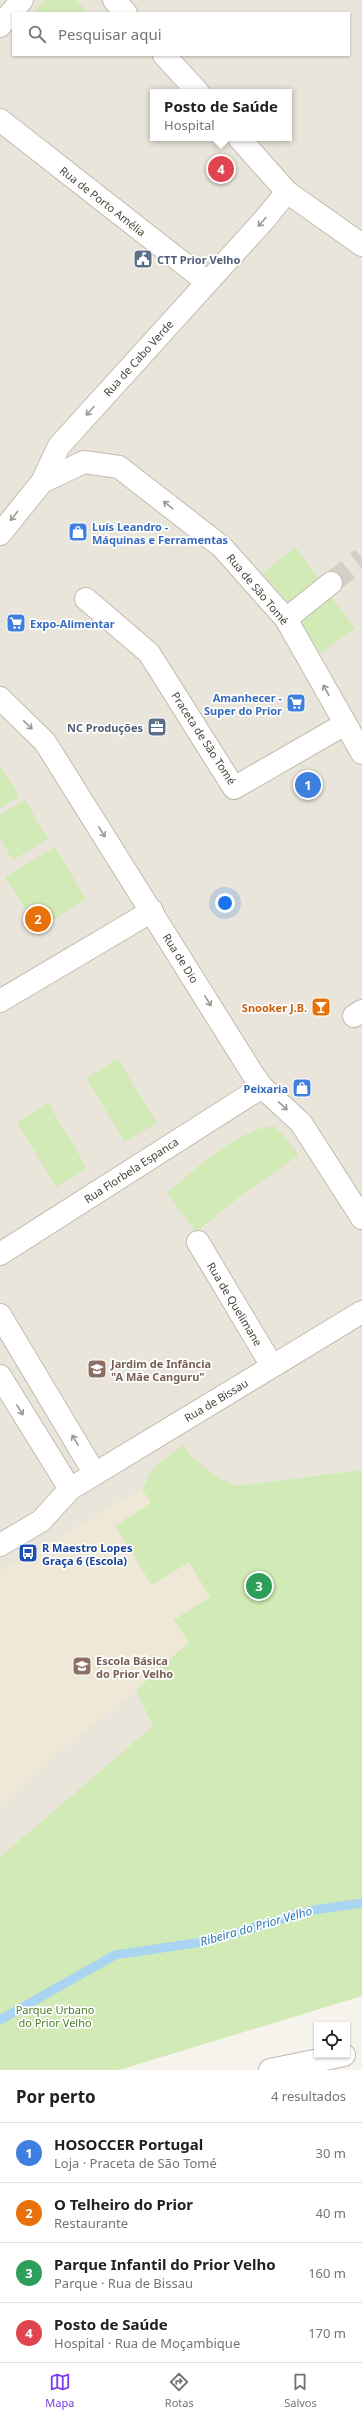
<!DOCTYPE html>
<html lang="pt">
<meta charset="utf-8">
<style>
body{margin:0;font-family:"Noto Sans",sans-serif;background:#f6f6f6;color:#202124}
.controls{position:absolute;right:12px;bottom:12px;display:grid;overflow:hidden;border-radius:0px;box-shadow:0 1px 3px #0004}
.controls button{width:36px;height:36px;display:grid;place-items:center;padding:0;border:0;border-bottom:1px solid #e0e0e0;background:#fff;color:#202124;font:20px sans-serif}
.you{position:absolute;left:225px;top:903px;width:14px;height:14px;margin:-10px;border:3px solid #fff;border-radius:50%;background:#1a73e8;box-shadow:0 0 0 6px #1a73e833}
.badge{display:grid;place-items:center;width:26px;height:26px;border-radius:50%;background:#7c3aed;color:#fff;font-size:13px;font-weight:700}
.pin{position:absolute;translate:-50% -50%;border:2px solid #fff;box-shadow:0 1px 4px #0006}
.popup{position:absolute;left:150px;top:89px;width:142px;height:52px;box-sizing:border-box;display:grid;place-content:center;border-radius:0px;background:#fff;filter:drop-shadow(0 1px 3px #0005);font-size:13px;white-space:nowrap;color:#757577}
.popup b{font-size:15px;color:#202124}
.popup::after{content:'';position:absolute;left:50%;top:100%;margin-left:-8px;border:8px solid transparent;border-top-color:#fff}
.list{margin:0;padding:0;list-style:none}
h2{display:flex;justify-content:space-between;align-items:center;height:52px;margin:0;padding:0 16px;font-size:17px}
h2 small{font-size:13px;font-weight:400;color:#757577}
.list li{display:grid;grid-template-columns:26px 1fr auto;gap:12px;align-items:center;box-sizing:border-box;height:60px;padding:0 16px;border-top:1px solid #e0e0e0}
.list b{display:block;font-size:15px;white-space:nowrap}
.list p{margin:0;font-size:13px;white-space:nowrap;color:#757577}
.list em{font-size:13px;font-style:normal;color:#757577}
.icon{flex:none;width:22px;height:22px;fill:none;stroke:currentColor;stroke-width:2;stroke-linecap:round;stroke-linejoin:round}
.map{position:relative;flex:none;width:362px;height:2070px;overflow:hidden}
.search{position:absolute;background:#fff;box-shadow:0 1px 3px #0004;left:12px;right:12px;top:12px;height:44px;display:flex;align-items:center;gap:10px;box-sizing:border-box;padding:0 14px;border-radius:0px;color:#757577;font-size:15px}
.sheet{height:292px;background:#fff}
nav{display:flex;justify-content:space-around;align-items:center;box-sizing:border-box;height:56px;border-top:1px solid #e0e0e0;background:#fff;font-size:11px;color:#757577}
nav a{display:grid;justify-items:center;gap:2px}
nav .on{color:#7c3aed}
.map>svg:first-child{display:block}
.residential{fill:#eae5da;fill-rule:evenodd}
.education{fill:#efe8d6}
.green{fill:#d2eab5}
.lines{fill:none;stroke-linecap:round;stroke-linejoin:round}
.stream{stroke:#a9d4f2;stroke-width:9}
.minor-tunnel{stroke:#d4d0c8;stroke-width:22;stroke-dasharray:22 11;stroke-linecap:butt}
.minor-casing{stroke:#c2bbae;stroke-width:24}
.tertiary-casing{stroke:#c2bbae;stroke-width:24}
.minor{stroke:#fff;stroke-width:22}
.tertiary{stroke:#fff;stroke-width:22}
.oneway{stroke:#9c9892}
.labels{text-anchor:middle;dominant-baseline:central;stroke-width:3.5;stroke-linejoin:round;paint-order:stroke}
.street-label{font-size:11px;fill:#4b4439;stroke:#fff}
.service-label{font-size:11px;font-weight:bold;fill:#4e5e75;stroke:#fff;text-anchor:start}
.shop-label{font-size:11px;font-weight:bold;fill:#366cbe;stroke:#fff;text-anchor:start}
.food-label{font-size:11px;font-weight:bold;fill:#c56008;stroke:#fff;text-anchor:end}
.education-label{font-size:11px;font-weight:bold;fill:#785e54;stroke:#fff;text-anchor:start}
.transit-label{font-size:11px;font-weight:bold;fill:#164399;stroke:#fff;text-anchor:start}
.park-label{font-size:11px;fill:#4a7f2a;stroke:#fff}
.water-label{font-size:12px;font-style:italic;fill:#2e7ab2;stroke:#fff}
</style>
<div class="map">
<svg width="362" height="2070" viewBox="0 0 362 2070">
<rect width="100%" height="100%" fill="#f6f3ec"/>
<path class="residential" d="M0,0H362V1470L237,1486L316,1622L0,1857ZM13,13H349V55H13ZM153,92H289V138H153Z"/>
<polygon class="education" points="142,1489 211,1597 174,1620 190,1642 136,1690 50,1759 0,1806 0,1572"/>
<g class="green">
<polygon points="45,0 76,0 88,13 33,13"/>
<polygon points="295,547 320,580 290,605 263,573"/>
<polygon points="328,593 355,628 321,653 295,619"/>
<polygon points="0,766 20,796 0,808"/>
<polygon points="25,800 48,839 13,860 0,839 0,815"/>
<polygon points="55,847 86,899 39,929 5,877"/>
<polygon points="118,1059 157,1123 125,1142 86,1078"/>
<polygon points="48,1103 87,1168 56,1187 17,1122"/>
<path d="M275,1126L299,1155L247,1191L196,1232L167,1193C194,1170 239,1128 275,1126Z"/>
<polygon points="183,1445 192,1457 214,1475 236,1486 362,1470 362,1996 119,2070 0,2070 0,1857 153,1726 136,1690 189,1642 174,1620 210,1597 189,1562 152,1585 115,1526 151,1503 142,1489 154,1467"/>
</g>
<g class="lines">
<polyline class="stream" points="0,2020 115,1955 209,1941 313,1910 362,1903"/>
<polyline class="minor-tunnel" points="331,583 362,558"/>
<defs>
<g id="minor">
<polyline points="0,26 22,0"/>
<polyline points="0,120 207,282"/>
<polyline points="42,482 84,462 119,467 222,547 286,619 362,753"/>
<polyline points="0,534 42,482 59,446 264,220 287,192"/>
<polyline points="86,599 149,653 234,788 345,724"/>
<polyline points="286,619 331,583"/>
<polyline points="0,698 45,742 254,1076 262,1087 301,1123 362,1218"/>
<polyline points="0,1001 152,911"/>
<polyline points="354,1016 362,1011"/>
<polyline points="198,1242 272,1366"/>
<polyline points="0,1254 262,1087"/>
<polyline points="0,1315 95,1474"/>
<polyline points="0,1376 70,1489"/>
<polyline points="0,1545 41,1521 70,1489 362,1312"/>
</g>
<g id="tertiary">
<polyline points="114,0 126,13"/>
<polyline points="164,55 198,92"/>
<polyline points="239,138 287,192 362,245"/>
<polyline points="270,2070 344,2055"/>
</g>
</defs>
<use href="#minor" class="minor-casing"/>
<use href="#tertiary" class="tertiary-casing"/>
<use href="#minor" class="minor"/>
<use href="#tertiary" class="tertiary"/>
</g>
<defs><path id="oneway-shaft" d="M-6 0H5M1.5-3L5.5 0L1.5 3" fill="none" stroke-width="1.6" stroke-linecap="round" stroke-linejoin="round"/></defs>
<g class="oneway">
<use href="#oneway-shaft" transform="translate(262 222) rotate(132)"/>
<use href="#oneway-shaft" transform="translate(90 411) rotate(132)"/>
<use href="#oneway-shaft" transform="translate(168 505) rotate(-142)"/>
<use href="#oneway-shaft" transform="translate(14 516) rotate(129)"/>
<use href="#oneway-shaft" transform="translate(326 690) rotate(-119)"/>
<use href="#oneway-shaft" transform="translate(28 725) rotate(44)"/>
<use href="#oneway-shaft" transform="translate(102 832) rotate(58)"/>
<use href="#oneway-shaft" transform="translate(208 1001) rotate(58)"/>
<use href="#oneway-shaft" transform="translate(283 1106) rotate(43)"/>
<use href="#oneway-shaft" transform="translate(20 1410) rotate(58)"/>
<use href="#oneway-shaft" transform="translate(75 1440) rotate(-121)"/>
</g>
<defs>
<symbol id="civic-square" viewBox="-11 -11 22 22"><rect x="-9" y="-9" width="18" height="18" rx="4" fill="#5c6f8a" stroke="#fff"/><path d="M-.6-6.5H3V-4.5H.6V-3L4-1V1h2V6H-6V1h2V-1L-.6-3ZM-1.2 2.5V6h2.4V2.5Z" fill="#fff"/></symbol>
<symbol id="shop-square" viewBox="-11 -11 22 22"><rect x="-9" y="-9" width="18" height="18" rx="4" fill="#3f7fe0" stroke="#fff"/><path d="M-5-2.5h2.3a2.7 3.5 0 0 1 5.4 0H5L5.5 6h-11ZM-1.5-2.5h3a1.5 2.3 0 0 0-3 0Z" fill="#fff"/></symbol>
<symbol id="supermarket-square" viewBox="-11 -11 22 22"><rect x="-9" y="-9" width="18" height="18" rx="4" fill="#3f7fe0" stroke="#fff"/><path d="M-6-5.5h2.5l.6 2H6L4.5 2H-2.5L-4.4-4H-6ZM-1.5 3.2a1.3 1.3 0 1 0 .1 0ZM3 3.2a1.3 1.3 0 1 0 .1 0Z" fill="#fff"/></symbol>
<symbol id="office-square" viewBox="-11 -11 22 22"><rect x="-9" y="-9" width="18" height="18" rx="4" fill="#5c6f8a" stroke="#fff"/><path d="M-6-3h4V-5.5h4V-3h4V5H-6ZM-1-4.5V-3h2v-1.5ZM-6 0V1H6V0Z" fill="#fff"/></symbol>
<symbol id="bar-square" viewBox="-11 -11 22 22"><rect x="-9" y="-9" width="18" height="18" rx="4" fill="#e8710a" stroke="#fff"/><path d="M-6-5H6L.8 .8V4.5H3.5V6h-7V4.5H-.8V.8Z" fill="#fff"/></symbol>
<symbol id="school-square" viewBox="-11 -11 22 22"><rect x="-9" y="-9" width="18" height="18" rx="4" fill="#8d6e63" stroke="#fff"/><path d="M0-5L7-2L0 1L-7-2ZM-4 1L0 2.5L4 1V4Q0 6-4 4Z" fill="#fff"/></symbol>
<symbol id="bus-square" viewBox="-11 -11 22 22"><rect x="-9" y="-9" width="18" height="18" rx="4" fill="#1a4fb4" stroke="#fff"/><path d="M-5-6H5V4H4V6H2V4H-2V6H-4V4H-5ZM-3.5-4V0h7V-4ZM-3.5 1.2v1.5H-2V1.2ZM2 1.2v1.5H3.5V1.2Z" fill="#fff"/></symbol>
</defs>
<g fill-rule="evenodd">
<use href="#civic-square" x="132" y="248" width="22" height="22"/>
<use href="#shop-square" x="67" y="521" width="22" height="22"/>
<use href="#supermarket-square" x="5" y="612" width="22" height="22"/>
<use href="#supermarket-square" x="285" y="692" width="22" height="22"/>
<use href="#office-square" x="146" y="716" width="22" height="22"/>
<use href="#bar-square" x="310" y="996" width="22" height="22"/>
<use href="#shop-square" x="291" y="1077" width="22" height="22"/>
<use href="#school-square" x="86" y="1358" width="22" height="22"/>
<use href="#bus-square" x="17" y="1542" width="22" height="22"/>
<use href="#school-square" x="71" y="1655" width="22" height="22"/>
</g>
<g class="labels">
<g class="street-label">
<text transform="translate(103 201) rotate(38)">Rua de Porto Amélia</text>
<text transform="translate(138 358) rotate(-48)">Rua de Cabo Verde</text>
<text transform="translate(258 589) rotate(50)">Rua de São Tomé</text>
<text transform="translate(204 738) rotate(57)">Praceta de São Tomé</text>
<text transform="translate(181 958) rotate(58)">Rua de Dio</text>
<text transform="translate(131 1170) rotate(-33)">Rua Florbela Espanca</text>
<text transform="translate(235 1304) rotate(59)">Rua de Quelimane</text>
<text transform="translate(216 1400) rotate(-31)">Rua de Bissau</text>
</g>
<g class="service-label">
<text x="157" y="259">CTT Prior Velho</text>
<text x="143" y="727" text-anchor="end">NC Produções</text>
</g>
<g class="shop-label">
<text x="92" y="526">Luís Leandro -<tspan x="92" dy="13">Máquinas e Ferramentas</tspan></text>
<text x="30" y="623">Expo-Alimentar</text>
<text x="282" y="697" text-anchor="end">Amanhecer -<tspan x="282" dy="13">Super do Prior</tspan></text>
<text x="288" y="1088" text-anchor="end">Peixaria</text>
</g>
<g class="food-label">
<text x="307" y="1007">Snooker J.B.</text>
</g>
<g class="education-label">
<text x="111" y="1363">Jardim de Infância<tspan x="111" dy="13">"A Mãe Canguru"</tspan></text>
<text x="96" y="1660">Escola Básica<tspan x="96" dy="13">do Prior Velho</tspan></text>
</g>
<g class="transit-label">
<text x="42" y="1547">R Maestro Lopes<tspan x="42" dy="13">Graça 6 (Escola)</tspan></text>
</g>
<g class="park-label">
<text x="55" y="2009">Parque Urbano<tspan x="55" dy="13">do Prior Velho</tspan></text>
</g>
<g class="water-label">
<text transform="translate(256 1926) rotate(-16)">Ribeira do Prior Velho</text>
</g>
</g>
</svg>
<div class="controls">
<button><svg class="icon" aria-label="locate" viewBox="0 0 24 24"><circle cx="12" cy="12" r="6"/><path d="M12 2v4M12 18v4M2 12h4M18 12h4"/></svg></button>
</div>
<div class="you"></div>
<div class="pin badge" style="left:308px;top:785px;background:#3f7fe0">1</div>
<div class="pin badge" style="left:38px;top:919px;background:#e8710a">2</div>
<div class="pin badge" style="left:259px;top:1586px;background:#2e9e5b">3</div>
<div class="pin badge" style="left:221px;top:169px;background:#e0444e">4</div>
<div class="popup"><b>Posto de Saúde</b>Hospital</div>
<div class="search"><svg class="icon" aria-label="search" viewBox="0 0 24 24"><circle cx="10" cy="10" r="6"/><path d="M15 15l6 6"/></svg>Pesquisar aqui</div>
</div>
<section class="sheet">
<h2>Por perto<small>4 resultados</small></h2>
<ul class="list">
<li><span class="badge" style="background:#3f7fe0">1</span><div><b>HOSOCCER Portugal</b><p>Loja · Praceta de São Tomé</p></div><em>30 m</em></li>
<li><span class="badge" style="background:#e8710a">2</span><div><b>O Telheiro do Prior</b><p>Restaurante</p></div><em>40 m</em></li>
<li><span class="badge" style="background:#2e9e5b">3</span><div><b>Parque Infantil do Prior Velho</b><p>Parque · Rua de Bissau</p></div><em>160 m</em></li>
<li><span class="badge" style="background:#e0444e">4</span><div><b>Posto de Saúde</b><p>Hospital · Rua de Moçambique</p></div><em>170 m</em></li>
</ul>
</section>
<nav>
<a class="on"><svg class="icon" aria-label="map" viewBox="0 0 24 24"><path d="M3 6l6-2 6 2 6-2v14l-6 2-6-2-6 2zM9 4v14M15 6v14"/></svg>Mapa</a>
<a><svg class="icon" aria-label="directions" viewBox="0 0 24 24"><path d="M12 3l9 9-9 9-9-9zM9 14v-3h6M13 9l2 2-2 2"/></svg>Rotas</a>
<a><svg class="icon" aria-label="saved" viewBox="0 0 24 24"><path d="M7 4h10v16l-5-4-5 4z"/></svg>Salvos</a>
</nav>
